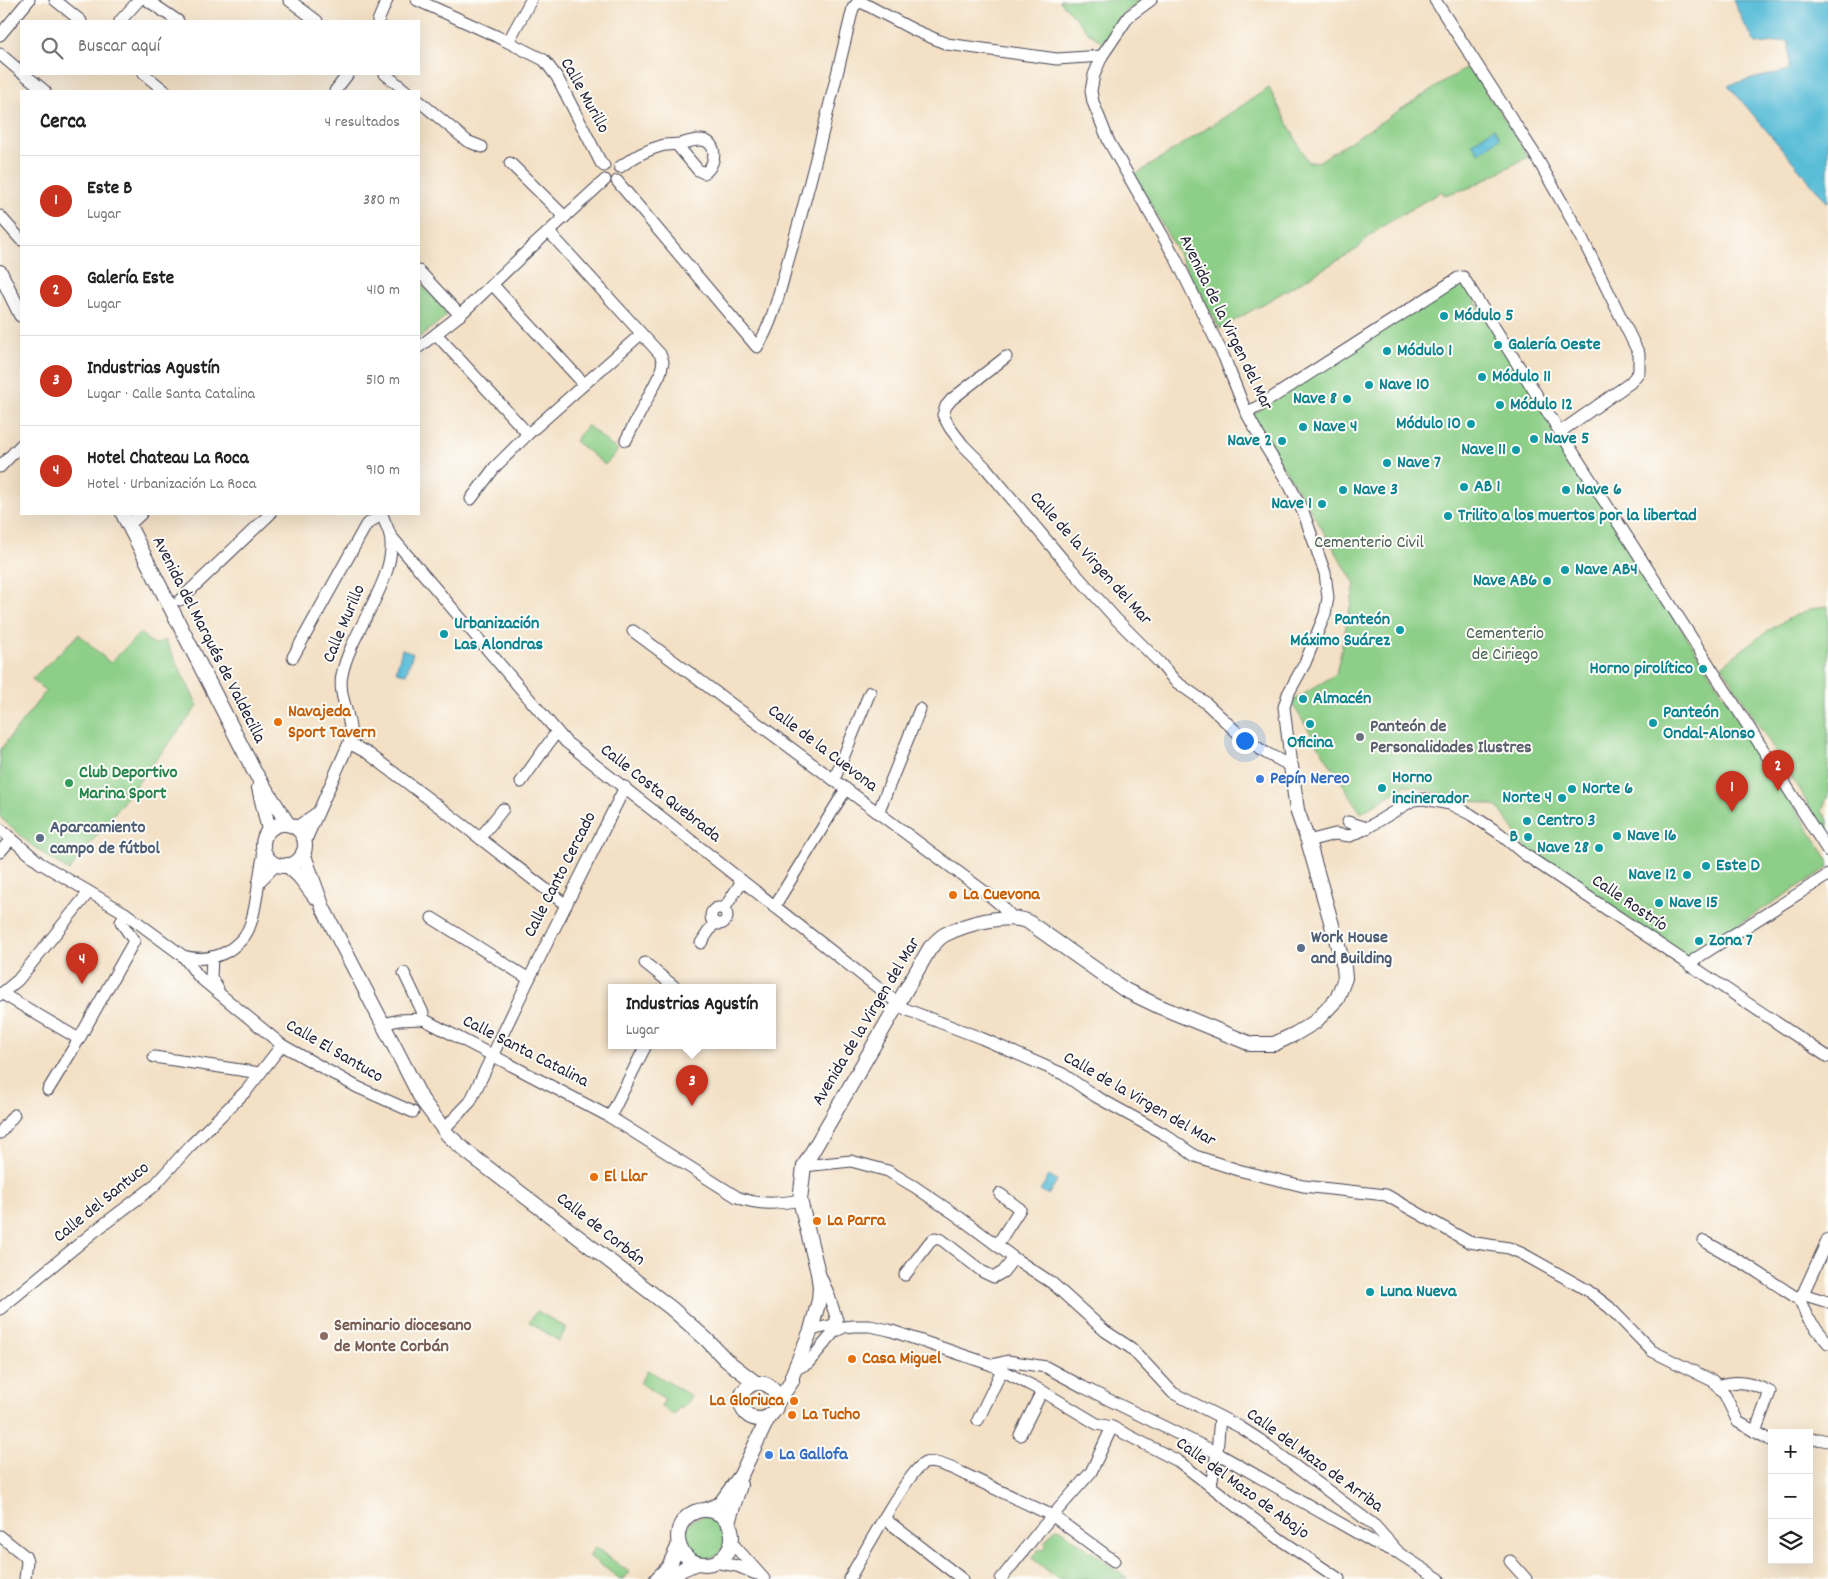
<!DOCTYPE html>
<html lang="es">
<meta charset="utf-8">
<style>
body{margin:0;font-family:Dekko,sans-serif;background:#f2f2f2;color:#222}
.controls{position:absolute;right:15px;bottom:15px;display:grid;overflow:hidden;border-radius:0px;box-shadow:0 5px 20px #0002}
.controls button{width:45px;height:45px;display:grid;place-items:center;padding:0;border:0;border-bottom:1px solid #e0e0e0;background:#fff;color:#222;font:25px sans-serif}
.you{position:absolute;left:1244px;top:740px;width:18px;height:18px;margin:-12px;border:4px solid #fff;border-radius:50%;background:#1a73e8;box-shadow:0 0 0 8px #1a73e833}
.badge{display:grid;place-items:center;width:32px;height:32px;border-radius:50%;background:#c8321e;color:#fff;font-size:16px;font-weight:700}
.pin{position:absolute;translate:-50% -41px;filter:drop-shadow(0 1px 2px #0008)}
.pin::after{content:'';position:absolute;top:26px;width:18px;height:15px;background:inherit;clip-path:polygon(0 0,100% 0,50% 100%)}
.popup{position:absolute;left:608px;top:984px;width:168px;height:65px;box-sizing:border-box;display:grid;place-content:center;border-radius:0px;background:#fff;filter:drop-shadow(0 1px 4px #0005);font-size:16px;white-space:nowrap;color:#767676}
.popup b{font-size:19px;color:#222}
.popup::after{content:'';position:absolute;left:50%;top:100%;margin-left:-10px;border:10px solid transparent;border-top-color:#fff}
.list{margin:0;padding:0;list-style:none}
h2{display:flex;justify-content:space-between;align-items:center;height:65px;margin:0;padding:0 20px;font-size:21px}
h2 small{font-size:16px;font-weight:400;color:#767676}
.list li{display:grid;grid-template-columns:32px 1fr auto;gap:15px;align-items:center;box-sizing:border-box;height:90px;padding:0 20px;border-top:1px solid #e0e0e0}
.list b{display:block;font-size:19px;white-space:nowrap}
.list p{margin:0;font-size:16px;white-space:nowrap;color:#767676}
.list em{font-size:16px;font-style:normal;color:#767676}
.icon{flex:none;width:28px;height:28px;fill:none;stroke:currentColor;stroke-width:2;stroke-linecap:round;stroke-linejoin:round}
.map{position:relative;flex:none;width:1828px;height:1579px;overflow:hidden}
.search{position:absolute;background:#fff;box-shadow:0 5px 20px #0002;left:20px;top:20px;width:400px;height:55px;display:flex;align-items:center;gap:12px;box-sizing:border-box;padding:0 18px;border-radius:0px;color:#767676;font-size:19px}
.panel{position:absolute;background:#fff;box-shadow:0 5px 20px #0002;left:20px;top:90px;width:400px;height:425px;border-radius:0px}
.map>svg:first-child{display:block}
.green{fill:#8dcf88;stroke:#587862}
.water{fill:#5abdd8;stroke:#3e708a}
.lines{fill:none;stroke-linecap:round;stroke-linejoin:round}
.minor-casing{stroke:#413e50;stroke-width:13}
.major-casing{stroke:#413e50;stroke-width:16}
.minor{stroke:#fff;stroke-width:11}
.major{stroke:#fff;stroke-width:14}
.culture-dot{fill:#0f9aa8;stroke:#fdfcf7;stroke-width:2}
.food-dot{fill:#e8710a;stroke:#fdfcf7;stroke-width:2}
.worship-dot{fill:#6b7280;stroke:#fdfcf7;stroke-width:2}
.shop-dot{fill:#3f7fe0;stroke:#fdfcf7;stroke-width:2}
.leisure-dot{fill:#2e9e5b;stroke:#fdfcf7;stroke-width:2}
.service-dot{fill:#5c6f8a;stroke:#fdfcf7;stroke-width:2}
.education-dot{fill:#8d6e63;stroke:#fdfcf7;stroke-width:2}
.labels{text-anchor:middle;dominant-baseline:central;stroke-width:4;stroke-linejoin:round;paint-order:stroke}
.street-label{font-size:18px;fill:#22223b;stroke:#fdfcf7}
.culture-label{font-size:18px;font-weight:bold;fill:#0d838f;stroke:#fdfcf7;text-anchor:start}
.park-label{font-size:18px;fill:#475f56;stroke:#fdfcf7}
.food-label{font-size:18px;font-weight:bold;fill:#c56008;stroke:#fdfcf7;text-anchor:start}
.worship-label{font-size:18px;font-weight:bold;fill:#5b616d;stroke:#fdfcf7;text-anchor:start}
.leisure-label{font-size:18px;font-weight:bold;fill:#27864d;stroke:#fdfcf7;text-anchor:start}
.shop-label{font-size:18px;font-weight:bold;fill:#366cbe;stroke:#fdfcf7;text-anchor:start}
.service-label{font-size:18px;font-weight:bold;fill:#4e5e75;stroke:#fdfcf7;text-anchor:start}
.education-label{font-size:18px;font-weight:bold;fill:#785e54;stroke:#fdfcf7;text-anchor:start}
</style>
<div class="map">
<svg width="1828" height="1579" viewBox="0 0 1828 1579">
<rect width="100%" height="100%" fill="#fdfcf7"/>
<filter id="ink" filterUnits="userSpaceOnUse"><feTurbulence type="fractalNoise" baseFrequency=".02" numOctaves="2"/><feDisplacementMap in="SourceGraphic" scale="10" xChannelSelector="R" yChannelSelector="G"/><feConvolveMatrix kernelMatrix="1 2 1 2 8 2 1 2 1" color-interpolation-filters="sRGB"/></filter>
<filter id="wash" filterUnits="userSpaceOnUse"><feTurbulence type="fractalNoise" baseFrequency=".0096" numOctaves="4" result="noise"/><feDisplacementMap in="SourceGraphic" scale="20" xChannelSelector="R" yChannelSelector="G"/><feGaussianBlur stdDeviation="1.12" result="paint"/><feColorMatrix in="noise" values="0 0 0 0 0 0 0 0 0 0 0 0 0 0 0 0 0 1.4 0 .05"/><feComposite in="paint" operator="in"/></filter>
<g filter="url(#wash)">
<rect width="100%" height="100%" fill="#f3e0c5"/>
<g class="green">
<polygon points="1059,0 1141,0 1121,16 1103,43 1088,32"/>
<path d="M1469,66L1491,101L1493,100L1528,157L1469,188L1444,195L1442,191C1425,202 1364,233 1359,248L1220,329L1135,175L1269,88L1308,162H1318Z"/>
<polygon points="1462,280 1828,860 1828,868 1686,957 1528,851 1498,807 1406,785 1361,813 1291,702 1336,674 1355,584 1316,519 1256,424 1253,414"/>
<polygon points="419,282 446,312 446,316 419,338"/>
<polygon points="587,425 618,451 605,465 575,441"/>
<path d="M1828,606V795L1822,811L1828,820V836L1722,666C1749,644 1793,608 1828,606Z"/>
<polygon points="140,633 154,645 165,640 198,706 69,871 32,846 0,817 0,750 46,691 32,679 79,634 110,663"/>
<polygon points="537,1311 567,1328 559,1341 529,1322"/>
<polygon points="648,1370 691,1396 682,1409 679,1407 674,1415 661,1407 665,1399 640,1383"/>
<circle cx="706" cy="1537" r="21"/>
<polygon points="1056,1528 1061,1529 1128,1579 1058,1579 1032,1558 1040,1548 1043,1550 1047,1545 1044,1543"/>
<polygon points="595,1547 629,1572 624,1579 620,1579 589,1556"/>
</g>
<g class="water">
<polygon points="1733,0 1828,0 1828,203 1728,85 1789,70 1789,41 1756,44 1744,24"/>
<polygon points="1494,128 1500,138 1479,153 1472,143"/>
<polygon points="402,649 413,653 406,674 396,672"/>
<polygon points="1049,1176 1057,1181 1048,1195 1040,1190"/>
</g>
</g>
<g filter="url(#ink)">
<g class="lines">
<defs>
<g id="minor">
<polyline points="55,0 81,21"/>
<polyline points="147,0 178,21"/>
<polyline points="289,0 317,21"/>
<polyline points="417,0 496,36 544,60 557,77 601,163 604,166"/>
<polyline points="1151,0 1129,16 1102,56 1094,75 1091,91 1093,102 1109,142 1176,259 1224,357 1246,412 1259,436 1290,486 1304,514 1325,573 1328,598 1325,614 1305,663 1288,694 1284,707 1291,766"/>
<polyline points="1435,0 1534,153 1581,236 1639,354 1639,372 1630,383 1560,432"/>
<polyline points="120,21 139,0"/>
<polyline points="378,21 387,0"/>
<polyline points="0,35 29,0"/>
<polyline points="508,42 531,0"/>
<polyline points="0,54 21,72"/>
<polyline points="24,74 45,91"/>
<polyline points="144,74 165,91"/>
<polyline points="385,74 406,91"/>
<polyline points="335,91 348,74"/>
<polyline points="419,101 467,141 482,147"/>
<polyline points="510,163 565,217"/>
<path d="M620,167C632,158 646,150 661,146C667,144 674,145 680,144C688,142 698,138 706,141C719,147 714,168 704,173L698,170L677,145"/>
<path d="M617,181L757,347C774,322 781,284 790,254C814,173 833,90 853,8L858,2L863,3L914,30L947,44L1057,59L1102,56"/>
<polyline points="0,216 21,240"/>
<polyline points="549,232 660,354 663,362 660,374 626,440"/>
<polyline points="419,271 460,315"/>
<polyline points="493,285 584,384"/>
<polyline points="436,334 528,434"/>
<polyline points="419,347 460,315 522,256 605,180"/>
<polyline points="1006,357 952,399 946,406 943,415 950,428 963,445 986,468 1064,561 1116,619 1160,663 1175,681 1206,703 1243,738 1266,753 1291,766"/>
<polyline points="1246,412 1256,408 1458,278 1463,277 1560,432 1828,851"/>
<polyline points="0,467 21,445"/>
<polyline points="471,499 495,467 528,434 641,334"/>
<polyline points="129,525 141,514"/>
<polyline points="390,535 566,742 905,1009 981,1038 1063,1074 1095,1096 1164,1134 1195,1156 1238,1170 1303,1186 1386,1195 1469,1242 1509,1248 1523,1254 1587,1290 1609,1307 1652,1351 1713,1381 1725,1395 1738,1422 1772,1441"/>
<polyline points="180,600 270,514"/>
<polyline points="633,631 989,895 1002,906 1012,917"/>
<polyline points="293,657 366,525 382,514"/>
<polyline points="349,743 369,754 450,815 566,905"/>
<polyline points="834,780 870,692"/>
<polyline points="521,782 553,737 558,733"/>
<polyline points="878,813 920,709"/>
<polyline points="1348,822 1367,828"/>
<polyline points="295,828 318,812"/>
<path d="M0,829L40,863L125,913L183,956C198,960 214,959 228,951C235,946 243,940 247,932C257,914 258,875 264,853"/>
<polyline points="480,838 503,809"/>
<polyline points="1308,841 1335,834 1350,836 1367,828 1413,800 1424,799 1450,804 1470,814 1499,833 1524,854 1828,1057"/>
<path d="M305,842L349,743C355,720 337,698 342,675C350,632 399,577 390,535C388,528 384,521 382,514"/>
<polyline points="0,852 11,839"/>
<polyline points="258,883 276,865"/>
<polyline points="774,907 846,789"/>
<circle cx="719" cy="916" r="8"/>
<polyline points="724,909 742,881"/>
<polyline points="432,918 529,979"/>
<polyline points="701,943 714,923"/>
<polyline points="183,956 199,977 282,1045 357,1087 413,1112"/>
<polyline points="212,957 211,977 218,989"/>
<polyline points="645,963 675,987"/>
<polyline points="1690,966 1695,959 1828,875"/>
<polyline points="404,973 423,1013 423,1019"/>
<polyline points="1,993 79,1039 134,941 121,922 125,913"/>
<polyline points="0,995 18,980 89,892"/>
<path d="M383,1024L399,1020L423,1019L610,1117L737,1197C756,1205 780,1204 800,1200"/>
<polyline points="154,1057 260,1073"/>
<polyline points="48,1090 79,1039"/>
<polyline points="610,1117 646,1045"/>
<polyline points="444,1129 470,1102 529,979 625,787"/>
<polyline points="0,1133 14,1115"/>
<polyline points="804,1166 851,1161 888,1171 915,1187 959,1217 1014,1258 1052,1283 1105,1331 1131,1348 1173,1393 1240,1427 1260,1440 1375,1526 1400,1554 1439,1579"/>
<polyline points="1704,1241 1748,1266 1800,1300 1807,1317 1828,1343"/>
<polyline points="997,1245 1020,1209 1000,1194"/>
<polyline points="820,1275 828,1293 837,1320"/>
<polyline points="905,1275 929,1243 935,1238 942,1240 983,1272 994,1277 1003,1272 1014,1258"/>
<polyline points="1802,1294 1828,1302"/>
<polyline points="1800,1300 1828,1239"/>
<polyline points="0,1309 95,1231 153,1187 190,1146 247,1090 282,1045"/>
<polyline points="811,1330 833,1325 837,1320"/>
<polyline points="992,1365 1008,1361 1046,1367 1083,1387 1217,1453 1373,1542 1396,1552"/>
<polyline points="796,1369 808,1363 834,1332 844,1327 854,1326 870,1326 889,1330 992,1365 1042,1391 1097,1424 1112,1427 1178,1461 1281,1540 1339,1579"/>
<path d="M1719,1385C1738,1380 1752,1383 1770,1392L1755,1432"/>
<polyline points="978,1420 1002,1370"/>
<polyline points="1020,1435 1042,1391"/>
<polyline points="1809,1440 1818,1439 1828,1441"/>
<polyline points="1211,1485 1217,1453 1220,1417"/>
<polyline points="885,1519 962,1579"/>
<polyline points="0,1536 25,1556 27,1561 25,1579"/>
<polyline points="732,1543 764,1579"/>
<polyline points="1510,1561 1526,1579"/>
<polyline points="714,1562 737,1566 756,1574"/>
<path d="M849,1579C860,1561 910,1467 925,1463C934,1460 954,1469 962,1473L1053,1516L1114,1561"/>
<polyline points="1001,1579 1040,1530 1091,1472 1112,1427"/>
</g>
<g id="major">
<polyline points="0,272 21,315"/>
<polyline points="123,514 254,771 288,824"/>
<polyline points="259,788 269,830"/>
<circle cx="284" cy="845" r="21"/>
<polyline points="303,853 323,908 422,1100 448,1135 467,1152 671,1308 706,1339 726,1360 756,1383"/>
<polyline points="287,865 299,876 315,897"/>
<circle cx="759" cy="1401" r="18"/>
<path d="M776,1404L792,1381V1376L811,1330L819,1300L820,1287L818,1273L800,1200L804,1166L930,948C935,943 939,938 944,935C965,924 1005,913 1027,921L1125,990L1158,1006L1251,1044H1274L1295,1034L1315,1022L1337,999L1345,978L1344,967L1308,841L1297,810L1291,766"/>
<polyline points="708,1509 720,1504 741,1475 769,1416"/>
<circle cx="705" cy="1537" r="27"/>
<polyline points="728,1522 740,1485"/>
<polyline points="657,1579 668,1568 679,1545"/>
<polyline points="668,1579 683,1569 697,1563"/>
</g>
</defs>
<use href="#minor" class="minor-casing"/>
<use href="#major" class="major-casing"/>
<use href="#minor" class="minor"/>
<use href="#major" class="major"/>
</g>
</g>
<g class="culture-dot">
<circle cx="1444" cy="316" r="5"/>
<circle cx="1498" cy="345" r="5"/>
<circle cx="1387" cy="351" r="5"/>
<circle cx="1482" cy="377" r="5"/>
<circle cx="1369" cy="385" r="5"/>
<circle cx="1347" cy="399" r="5"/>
<circle cx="1500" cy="405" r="5"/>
<circle cx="1471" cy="424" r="5"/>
<circle cx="1303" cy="427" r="5"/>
<circle cx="1534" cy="439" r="5"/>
<circle cx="1282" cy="441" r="5"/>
<circle cx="1516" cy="450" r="5"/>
<circle cx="1387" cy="463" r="5"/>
<circle cx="1464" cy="487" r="5"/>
<circle cx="1343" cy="490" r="5"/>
<circle cx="1566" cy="490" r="5"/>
<circle cx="1322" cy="504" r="5"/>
<circle cx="1448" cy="516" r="5"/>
<circle cx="1565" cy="570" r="5"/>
<circle cx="1547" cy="581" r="5"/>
<circle cx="1400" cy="630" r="5"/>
<circle cx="444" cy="634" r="5"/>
<circle cx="1703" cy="669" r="5"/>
<circle cx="1303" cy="699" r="5"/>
<circle cx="1653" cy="723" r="5"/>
<circle cx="1310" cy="724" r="5"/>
<circle cx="1382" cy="788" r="5"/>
<circle cx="1572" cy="789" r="5"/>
<circle cx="1562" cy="798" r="5"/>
<circle cx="1527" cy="821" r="5"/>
<circle cx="1617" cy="836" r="5"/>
<circle cx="1528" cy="837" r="5"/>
<circle cx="1599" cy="848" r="5"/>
<circle cx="1706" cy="866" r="5"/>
<circle cx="1687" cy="875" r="5"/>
<circle cx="1659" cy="903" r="5"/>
<circle cx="1699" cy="941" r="5"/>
<circle cx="1370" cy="1292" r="5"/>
</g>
<g class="food-dot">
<circle cx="278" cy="722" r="5"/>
<circle cx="953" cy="895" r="5"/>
<circle cx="594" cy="1177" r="5"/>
<circle cx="817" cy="1221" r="5"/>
<circle cx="852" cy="1359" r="5"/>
<circle cx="794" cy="1401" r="5"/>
<circle cx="792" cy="1415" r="5"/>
</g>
<circle class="worship-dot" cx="1360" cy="737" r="5"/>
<g class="shop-dot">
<circle cx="1260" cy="779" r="5"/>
<circle cx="769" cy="1455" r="5"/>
</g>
<circle class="leisure-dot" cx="69" cy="783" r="5"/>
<g class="service-dot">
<circle cx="40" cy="838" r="5"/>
<circle cx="1301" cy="948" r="5"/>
</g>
<circle class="education-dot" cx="324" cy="1336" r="5"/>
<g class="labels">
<g class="street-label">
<text transform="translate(584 96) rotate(61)">Calle Murillo</text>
<text transform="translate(1225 323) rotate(64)">Avenida de la Virgen del Mar</text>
<text transform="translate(1090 559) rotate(48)">Calle de la Virgen del Mar</text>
<text transform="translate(345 624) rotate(-67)">Calle Murillo</text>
<text transform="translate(208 640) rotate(63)">Avenida del Marqués de Valdecilla</text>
<text transform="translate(822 749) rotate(37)">Calle de la Cuevona</text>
<text transform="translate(660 794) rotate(38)">Calle Costa Quebrada</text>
<text transform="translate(561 875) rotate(-63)">Calle Canto Cercado</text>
<text transform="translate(1629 904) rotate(34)">Calle Rostrío</text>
<text transform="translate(867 1022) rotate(-59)">Avenida de la Virgen del Mar</text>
<text transform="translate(334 1052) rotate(30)">Calle El Santuco</text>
<text transform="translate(525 1052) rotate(27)">Calle Santa Catalina</text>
<text transform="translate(1139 1100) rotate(30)">Calle de la Virgen del Mar</text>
<text transform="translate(102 1203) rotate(-39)">Calle del Santuco</text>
<text transform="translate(600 1230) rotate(38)">Calle de Corbán</text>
<text transform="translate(1314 1461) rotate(36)">Calle del Mazo de Arriba</text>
<text transform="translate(1242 1489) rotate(36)">Calle del Mazo de Abajo</text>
</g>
<g class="culture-label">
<text x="1454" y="316">Módulo 5</text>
<text x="1508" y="345">Galería Oeste</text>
<text x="1397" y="351">Módulo 1</text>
<text x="1492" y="377">Módulo 11</text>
<text x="1379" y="385">Nave 10</text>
<text x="1337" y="399" text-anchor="end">Nave 8</text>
<text x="1510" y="405">Módulo 12</text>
<text x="1461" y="424" text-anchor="end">Módulo 10</text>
<text x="1313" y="427">Nave 4</text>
<text x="1544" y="439">Nave 5</text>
<text x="1272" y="441" text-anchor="end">Nave 2</text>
<text x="1506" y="450" text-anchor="end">Nave 11</text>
<text x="1397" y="463">Nave 7</text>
<text x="1474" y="487">AB 1</text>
<text x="1353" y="490">Nave 3</text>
<text x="1576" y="490">Nave 6</text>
<text x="1312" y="504" text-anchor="end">Nave 1</text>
<text x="1458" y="516">Trilito a los muertos por la libertad</text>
<text x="1575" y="570">Nave AB4</text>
<text x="1537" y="581" text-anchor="end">Nave AB6</text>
<text x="1390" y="620" text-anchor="end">Panteón<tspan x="1390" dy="21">Máximo Suárez</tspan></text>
<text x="454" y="624">Urbanización<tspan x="454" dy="21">Las Alondras</tspan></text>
<text x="1693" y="669" text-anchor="end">Horno pirolítico</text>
<text x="1313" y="699">Almacén</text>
<text x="1663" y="713">Panteón<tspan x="1663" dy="21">Ondal-Alonso</tspan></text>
<text x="1310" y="743" text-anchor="middle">Oficina</text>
<text x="1392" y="778">Horno<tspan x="1392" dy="21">incinerador</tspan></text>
<text x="1582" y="789">Norte 6</text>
<text x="1552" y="798" text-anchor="end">Norte 4</text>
<text x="1537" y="821">Centro 3</text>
<text x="1627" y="836">Nave 16</text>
<text x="1518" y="837" text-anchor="end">B</text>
<text x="1589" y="848" text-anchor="end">Nave 28</text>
<text x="1716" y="866">Este D</text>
<text x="1677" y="875" text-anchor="end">Nave 12</text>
<text x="1669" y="903">Nave 15</text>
<text x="1709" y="941">Zona 7</text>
<text x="1380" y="1292">Luna Nueva</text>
</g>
<g class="park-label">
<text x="1369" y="543">Cementerio Civil</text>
<text x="1505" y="634">Cementerio<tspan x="1505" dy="21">de Ciriego</tspan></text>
</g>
<g class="food-label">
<text x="288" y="712">Navajeda<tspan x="288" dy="21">Sport Tavern</tspan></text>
<text x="963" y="895">La Cuevona</text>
<text x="604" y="1177">El Llar</text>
<text x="827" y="1221">La Parra</text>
<text x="862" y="1359">Casa Miguel</text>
<text x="784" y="1401" text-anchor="end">La Gloriuca</text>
<text x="802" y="1415">La Tucho</text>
</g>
<g class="worship-label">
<text x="1370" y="727">Panteón de<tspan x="1370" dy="21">Personalidades Ilustres</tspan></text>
</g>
<g class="leisure-label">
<text x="79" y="773">Club Deportivo<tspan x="79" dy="21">Marina Sport</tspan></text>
</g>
<g class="shop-label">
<text x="1270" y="779">Pepín Nereo</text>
<text x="779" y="1455">La Gallofa</text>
</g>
<g class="service-label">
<text x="50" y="828">Aparcamiento<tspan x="50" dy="21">campo de fútbol</tspan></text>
<text x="1311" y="938">Work House<tspan x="1311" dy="21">and Building</tspan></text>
</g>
<g class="education-label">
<text x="334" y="1326">Seminario diocesano<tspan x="334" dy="21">de Monte Corbán</tspan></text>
</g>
</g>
</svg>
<div class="controls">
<button>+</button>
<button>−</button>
<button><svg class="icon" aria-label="layers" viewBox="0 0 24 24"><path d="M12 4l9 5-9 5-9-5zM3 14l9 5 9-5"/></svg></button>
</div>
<div class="you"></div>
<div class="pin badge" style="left:1732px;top:812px">1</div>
<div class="pin badge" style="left:1778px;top:791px">2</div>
<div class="pin badge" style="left:692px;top:1106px">3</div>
<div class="popup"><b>Industrias Agustín</b>Lugar</div>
<div class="pin badge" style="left:82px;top:984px">4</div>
<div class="search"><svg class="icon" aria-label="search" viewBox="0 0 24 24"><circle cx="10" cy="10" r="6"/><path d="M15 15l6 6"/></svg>Buscar aquí</div>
<section class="panel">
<h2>Cerca<small>4 resultados</small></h2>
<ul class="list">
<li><span class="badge">1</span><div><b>Este B</b><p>Lugar</p></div><em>380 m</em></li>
<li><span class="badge">2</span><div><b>Galería Este</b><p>Lugar</p></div><em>410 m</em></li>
<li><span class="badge">3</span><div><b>Industrias Agustín</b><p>Lugar · Calle Santa Catalina</p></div><em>510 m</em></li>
<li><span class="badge">4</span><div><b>Hotel Chateau La Roca</b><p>Hotel · Urbanización La Roca</p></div><em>910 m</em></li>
</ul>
</section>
</div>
